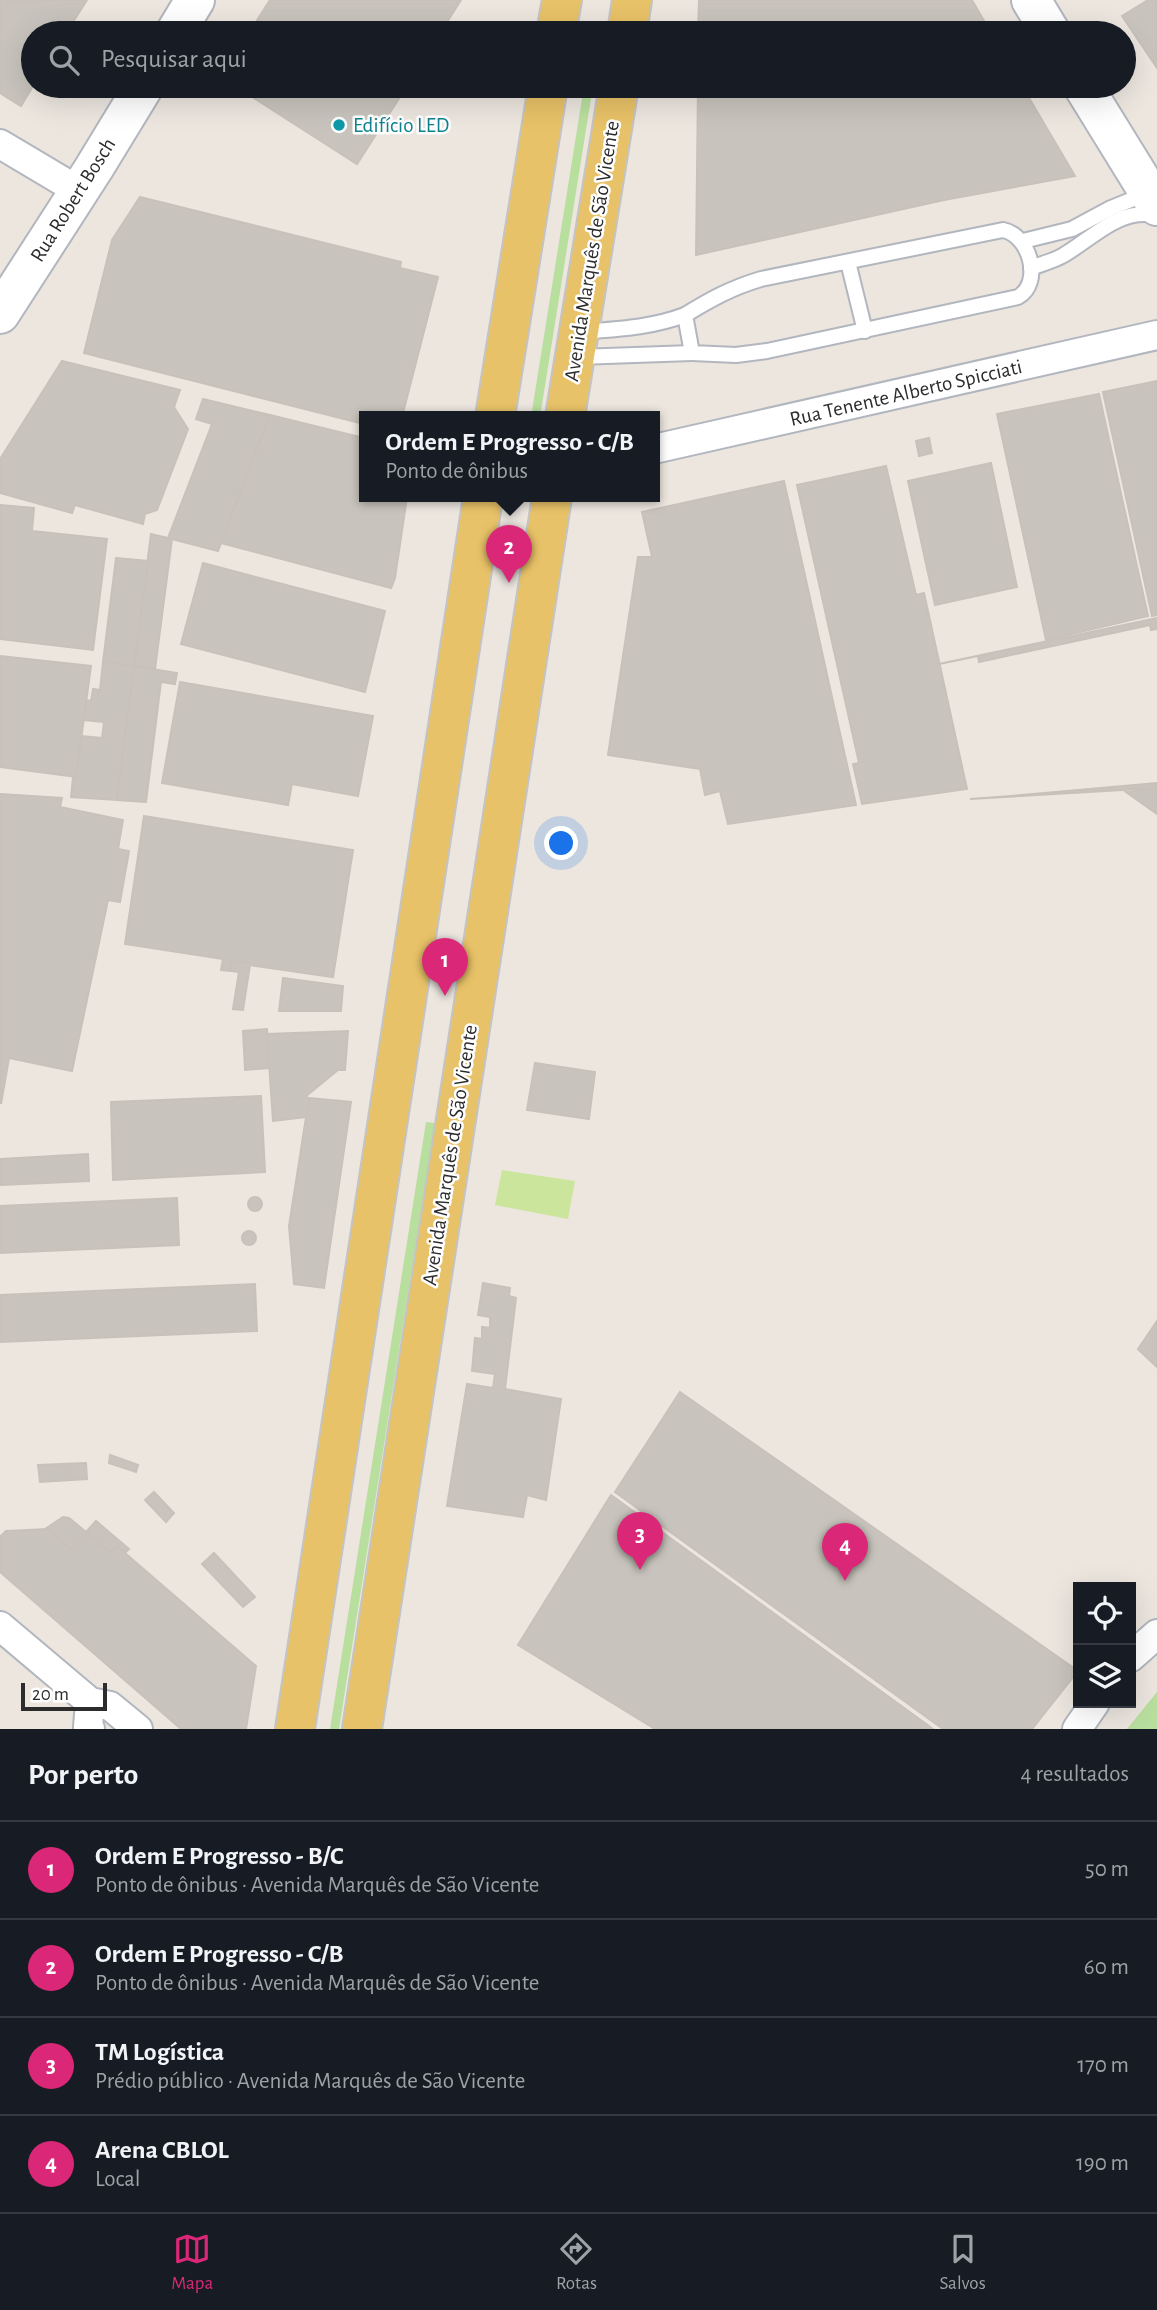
<!DOCTYPE html>
<html lang="pt">
<meta charset="utf-8">
<style>
body{margin:0;font-family:"Alegreya Sans",sans-serif;background:#20242c;color:#f1f3f6}
.controls{position:absolute;right:21px;bottom:21px;display:grid;overflow:hidden;border-radius:0px;box-shadow:0 7px 28px #0002}
.controls button{width:63px;height:63px;display:grid;place-items:center;padding:0;border:0;border-bottom:2px solid #363941;background:#171b24;color:#f1f3f6;font:35px sans-serif}
.scale{position:absolute;left:21px;bottom:18px;width:86px;box-sizing:border-box;padding-left:7px;border:4px solid #2c2c2c;border-top:0;font-size:19px;line-height:24px;white-space:nowrap;color:#2c2c2c;-webkit-text-stroke:5px #fff;paint-order:stroke}
.you{position:absolute;left:562px;top:844px;width:24px;height:24px;margin:-18px;border:5px solid #fff;border-radius:50%;background:#1a73e8;box-shadow:0 0 0 10px #1a73e833}
.badge{display:grid;place-items:center;width:46px;height:46px;border-radius:50%;background:#db2777;color:#fff;font-size:23px;font-weight:700}
.pin{position:absolute;translate:-50% -58px;filter:drop-shadow(0 2px 4px #0008)}
.pin::after{content:'';position:absolute;top:37px;width:24px;height:21px;background:inherit;clip-path:polygon(0 0,100% 0,50% 100%)}
.popup{position:absolute;left:359px;top:411px;width:301px;height:91px;box-sizing:border-box;display:grid;place-content:center;border-radius:0px;background:#171b24;filter:drop-shadow(0 2px 5px #0005);font-size:23px;white-space:nowrap;color:#9ea1a6}
.popup b{font-size:26px;color:#f1f3f6}
.popup::after{content:'';position:absolute;left:50%;top:100%;margin-left:-14px;border:14px solid transparent;border-top-color:#171b24}
.list{margin:0;padding:0;list-style:none}
h2{display:flex;justify-content:space-between;align-items:center;height:91px;margin:0;padding:0 28px;font-size:30px}
h2 small{font-size:23px;font-weight:400;color:#9ea1a6}
.list li{display:grid;grid-template-columns:46px 1fr auto;gap:21px;align-items:center;box-sizing:border-box;height:98px;padding:0 28px;border-top:2px solid #363941}
.list b{display:block;font-size:26px;white-space:nowrap}
.list p{margin:0;font-size:23px;white-space:nowrap;color:#9ea1a6}
.list em{font-size:23px;font-style:normal;color:#9ea1a6}
.icon{flex:none;width:38px;height:38px;fill:none;stroke:currentColor;stroke-width:2;stroke-linecap:round;stroke-linejoin:round}
.map{position:relative;flex:none;width:1157px;height:1729px;overflow:hidden}
.search{position:absolute;background:#171b24;box-shadow:0 7px 28px #0002;left:21px;right:21px;top:21px;height:77px;display:flex;align-items:center;gap:18px;box-sizing:border-box;padding:0 24px;border-radius:38px;color:#9ea1a6;font-size:26px}
.sheet{height:483px;background:#171b24}
nav{display:flex;justify-content:space-around;align-items:center;box-sizing:border-box;height:98px;border-top:2px solid #363941;background:#171b24;font-size:19px;color:#9ea1a6}
nav a{display:grid;justify-items:center;gap:4px}
nav .on{color:#db2777}
.map>svg:first-child{display:block}
.green{fill:#b9df9f}
.pitch{fill:#cbe69c}
.building{fill:#c8c4bd;stroke:#c8c1b9;stroke-width:2}
.lines{fill:none;stroke-linecap:round;stroke-linejoin:round}
.lane-casing{stroke:#b2b6be;stroke-width:18}
.street-casing{stroke:#b2b6be;stroke-width:32}
.secondary-casing{stroke:#b2b6be;stroke-width:42}
.primary-casing{stroke:#c4c4c4;stroke-width:42}
.lane{stroke:#fff;stroke-width:14}
.street{stroke:#fff;stroke-width:28}
.secondary{stroke:#fff;stroke-width:38}
.primary{stroke:#e8c268;stroke-width:38}
.culture-dot{fill:#0f9aa8;stroke:#fff;stroke-width:2.5}
.labels{text-anchor:middle;dominant-baseline:central;stroke-width:5;stroke-linejoin:round;paint-order:stroke}
.culture-label{font-size:21px;fill:#0d838f;stroke:#fff;text-anchor:start}
.street-label{font-size:21px;fill:#2c2c2c;stroke:#fff}
</style>
<div class="map">
<svg width="1157" height="1729" viewBox="0 0 1157 1729">
<rect width="100%" height="100%" fill="#ece6df"/>
<g class="green">
<polygon points="584,86 593,86 540,417 531,417"/>
<polygon points="426,1122 435,1123 339,1729 330,1729"/>
<polygon points="1157,1692 1157,1729 1127,1729"/>
</g>
<polygon class="pitch" points="502,1170 575,1181 568,1219 495,1205"/>
<g class="building">
<polygon points="0,0 87,0 66,33 33,33 33,86 21,106 0,93"/>
<polygon points="270,0 461,0 440,33 249,33"/>
<polygon points="699,0 972,0 991,33 698,33"/>
<polygon points="1148,0 1157,0 1157,68 1122,16"/>
<polygon points="235,86 407,86 357,164"/>
<polygon points="698,86 1022,86 1075,176 944,200 696,255"/>
<polygon points="140,197 401,262 400,268 438,277 402,417 362,417 360,423 84,353 112,240"/>
<polygon points="62,361 180,390 174,407 188,429 157,510 145,514 143,524 75,505 72,513 0,493 0,459"/>
<polygon points="1157,381 1157,615 1152,616 1103,392"/>
<polygon points="1099,394 1148,616 1046,640 997,414"/>
<polygon points="203,399 270,415 218,551 168,538 212,424 196,419"/>
<polygon points="270,415 364,438 364,497 407,497 395,578 391,588 221,543"/>
<polygon points="929,438 932,453 919,456 916,441"/>
<polygon points="991,463 1017,587 935,605 908,481"/>
<polygon points="886,466 916,595 924,593 967,789 862,804 853,764 859,763 797,485"/>
<polygon points="784,481 856,805 728,824 720,791 705,795 700,769 608,755 638,557 652,557 642,512"/>
<polygon points="0,505 34,508 32,531 107,539 93,650 0,639"/>
<polygon points="151,534 172,539 155,669 134,666"/>
<polygon points="116,558 148,561 134,666 103,662"/>
<polygon points="203,563 385,611 365,692 181,644"/>
<polygon points="1157,618 1157,629 1151,630 1150,625 979,662 978,656 939,664"/>
<polygon points="0,656 91,666 76,777 0,767"/>
<polygon points="103,662 134,666 117,800 71,797 73,777 76,777 82,736 102,738 104,722 84,720 86,700 91,701 93,689 100,690"/>
<polygon points="134,666 177,673 175,684 161,682 146,802 117,800"/>
<polygon points="180,682 373,716 358,796 292,784 288,805 162,783"/>
<polygon points="1157,783 1157,788 970,799 1011,796"/>
<polygon points="1157,789 1157,814 1126,792"/>
<polygon points="0,794 62,798 60,807 123,820 118,849 129,851 120,902 108,900 72,1071 9,1058 1,1104"/>
<polygon points="144,816 353,850 333,977 249,965 249,963 232,961 231,971 221,970 223,959 125,944"/>
<polygon points="232,961 249,963 250,965 243,1010 233,1009 239,972 231,971"/>
<polygon points="283,978 343,986 341,1011 279,1011"/>
<polygon points="267,1029 269,1068 245,1070 243,1031"/>
<polygon points="348,1031 345,1070 338,1070 305,1097 309,1098 306,1117 273,1121 267,1034"/>
<polygon points="535,1063 595,1072 589,1119 527,1110"/>
<polygon points="261,1096 265,1172 113,1180 111,1102"/>
<polygon points="309,1098 351,1102 324,1288 294,1284 289,1226"/>
<polygon points="88,1154 89,1181 0,1185 0,1159"/>
<circle cx="255" cy="1204" r="7"/>
<polygon points="177,1198 179,1245 0,1253 0,1206"/>
<circle cx="249" cy="1238" r="7"/>
<polygon points="483,1283 510,1288 509,1296 516,1298 505,1389 561,1399 546,1500 527,1495 523,1517 447,1506 467,1384 493,1388 495,1374 472,1371 475,1338 482,1339 482,1327 490,1328 490,1317 478,1315"/>
<polygon points="255,1284 257,1331 0,1342 0,1295"/>
<polygon points="1157,1321 1157,1367 1138,1349"/>
<polygon points="680,1392 1078,1671 1032,1729 943,1729 615,1492"/>
<polygon points="110,1455 138,1465 136,1472 109,1463"/>
<polygon points="86,1463 87,1479 40,1482 38,1465"/>
<polygon points="154,1492 174,1513 166,1522 145,1500"/>
<polygon points="611,1495 933,1729 655,1729 518,1645"/>
<polygon points="63,1517 69,1518 86,1532 96,1521 129,1549 125,1553 117,1546 110,1553 88,1534 72,1550 45,1529"/>
<polygon points="47,1529 72,1550 88,1534 110,1553 117,1546 256,1666 246,1729 181,1729 0,1572 0,1537 6,1531"/>
<polygon points="214,1553 255,1597 243,1607 202,1564"/>
</g>
<g class="lines">
<defs>
<g id="lane">
<path d="M1003,230C1030,235 1043,283 1018,297L767,351L736,355L692,353L685,315C711,299 731,288 761,279Z"/>
<polyline points="1023,241 1072,229 1111,208 1148,193"/>
<polyline points="848,262 865,331"/>
<path d="M1031,268C1041,264 1053,261 1062,256C1092,239 1118,208 1155,215"/>
<path d="M580,332C617,329 650,328 685,315"/>
<polyline points="578,357 692,353"/>
</g>
<g id="street">
<polyline points="0,144 79,191"/>
<polyline points="654,449 1157,335"/>
<polyline points="0,1626 90,1702 110,1706 138,1729"/>
<polyline points="1131,1657 1157,1634"/>
<polyline points="90,1702 88,1727 90,1729"/>
<polyline points="1077,1729 1095,1703"/>
</g>
<g id="secondary">
<polyline points="1031,0 1051,33"/>
<polyline points="175,33 195,0"/>
<polyline points="1083,86 1157,206"/>
<polyline points="0,314 94,168 144,86"/>
</g>
<g id="primary">
<polyline points="556,33 562,0"/>
<polyline points="627,33 632,0"/>
<polyline points="495,417 548,86"/>
<polyline points="565,417 619,86"/>
<polyline points="295,1729 483,497"/>
<polyline points="362,1729 552,497"/>
</g>
</defs>
<use href="#lane" class="lane-casing"/>
<use href="#street" class="street-casing"/>
<use href="#secondary" class="secondary-casing"/>
<use href="#primary" class="primary-casing"/>
<use href="#lane" class="lane"/>
<use href="#street" class="street"/>
<use href="#secondary" class="secondary"/>
<use href="#primary" class="primary"/>
</g>
<circle class="culture-dot" cx="339" cy="125" r="7"/>
<g class="labels">
<g class="culture-label">
<text x="353" y="125">Edifício LED</text>
</g>
<g class="street-label">
<text transform="translate(73 200) rotate(-58)">Rua Robert Bosch</text>
<text transform="translate(592 251) rotate(-81)">Avenida Marquês de São Vicente</text>
<text transform="translate(906 393) rotate(-13)">Rua Tenente Alberto Spicciati</text>
<text transform="translate(450 1155) rotate(-81)">Avenida Marquês de São Vicente</text>
</g>
</g>
</svg>
<div class="controls">
<button><svg class="icon" aria-label="locate" viewBox="0 0 24 24"><circle cx="12" cy="12" r="6"/><path d="M12 2v4M12 18v4M2 12h4M18 12h4"/></svg></button>
<button><svg class="icon" aria-label="layers" viewBox="0 0 24 24"><path d="M12 4l9 5-9 5-9-5zM3 14l9 5 9-5"/></svg></button>
</div>
<div class="scale">20 m</div>
<div class="you"></div>
<div class="pin badge" style="left:445px;top:996px">1</div>
<div class="pin badge" style="left:509px;top:583px">2</div>
<div class="popup"><b>Ordem E Progresso - C/B</b>Ponto de ônibus</div>
<div class="pin badge" style="left:640px;top:1570px">3</div>
<div class="pin badge" style="left:845px;top:1581px">4</div>
<div class="search"><svg class="icon" aria-label="search" viewBox="0 0 24 24"><circle cx="10" cy="10" r="6"/><path d="M15 15l6 6"/></svg>Pesquisar aqui</div>
</div>
<section class="sheet">
<h2>Por perto<small>4 resultados</small></h2>
<ul class="list">
<li><span class="badge">1</span><div><b>Ordem E Progresso - B/C</b><p>Ponto de ônibus · Avenida Marquês de São Vicente</p></div><em>50 m</em></li>
<li><span class="badge">2</span><div><b>Ordem E Progresso - C/B</b><p>Ponto de ônibus · Avenida Marquês de São Vicente</p></div><em>60 m</em></li>
<li><span class="badge">3</span><div><b>TM Logística</b><p>Prédio público · Avenida Marquês de São Vicente</p></div><em>170 m</em></li>
<li><span class="badge">4</span><div><b>Arena CBLOL</b><p>Local</p></div><em>190 m</em></li>
</ul>
</section>
<nav>
<a class="on"><svg class="icon" aria-label="map" viewBox="0 0 24 24"><path d="M3 6l6-2 6 2 6-2v14l-6 2-6-2-6 2zM9 4v14M15 6v14"/></svg>Mapa</a>
<a><svg class="icon" aria-label="directions" viewBox="0 0 24 24"><path d="M12 3l9 9-9 9-9-9zM9 14v-3h6M13 9l2 2-2 2"/></svg>Rotas</a>
<a><svg class="icon" aria-label="saved" viewBox="0 0 24 24"><path d="M7 4h10v16l-5-4-5 4z"/></svg>Salvos</a>
</nav>
